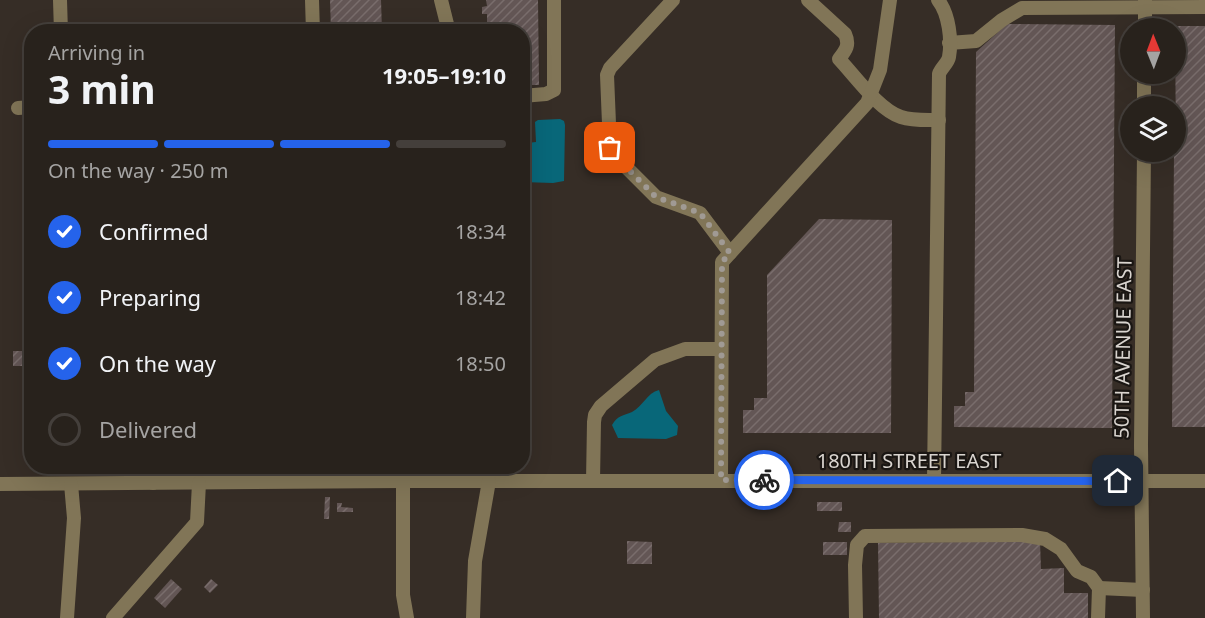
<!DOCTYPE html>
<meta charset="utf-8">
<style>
:root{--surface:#28221c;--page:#342f29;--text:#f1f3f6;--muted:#a5a4a3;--line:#443f3b;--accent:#2563eb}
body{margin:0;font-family:"Noto Sans",sans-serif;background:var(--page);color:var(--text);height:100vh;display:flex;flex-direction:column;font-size:22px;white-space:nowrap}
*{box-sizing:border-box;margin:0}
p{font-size:20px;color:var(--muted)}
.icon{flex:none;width:33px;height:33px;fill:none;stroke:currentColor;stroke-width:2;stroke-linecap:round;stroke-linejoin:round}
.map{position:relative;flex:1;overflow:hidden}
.side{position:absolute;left:24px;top:24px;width:506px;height:450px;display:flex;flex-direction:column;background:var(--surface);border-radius:24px;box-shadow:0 6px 24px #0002,0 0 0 2px var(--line)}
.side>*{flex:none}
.needle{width:39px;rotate:359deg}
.buttons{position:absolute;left:1120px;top:18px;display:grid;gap:12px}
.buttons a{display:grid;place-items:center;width:66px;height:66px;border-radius:50%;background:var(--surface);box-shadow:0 6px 24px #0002,0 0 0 2px var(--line);font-size:30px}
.pin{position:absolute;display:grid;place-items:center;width:51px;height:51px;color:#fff;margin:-26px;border-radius:12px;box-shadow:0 3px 9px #0006}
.courier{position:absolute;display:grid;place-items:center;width:60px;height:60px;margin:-30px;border:4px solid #2563eb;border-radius:50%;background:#fff;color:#222;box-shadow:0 2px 8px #0007}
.head em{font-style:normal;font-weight:700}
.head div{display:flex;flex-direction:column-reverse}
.head{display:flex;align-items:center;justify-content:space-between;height:102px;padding:0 24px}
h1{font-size:39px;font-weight:700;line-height:45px}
.bar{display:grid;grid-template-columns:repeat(4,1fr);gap:9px 6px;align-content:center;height:72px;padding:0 24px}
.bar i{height:8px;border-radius:4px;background:var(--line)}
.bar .selected{background:var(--accent)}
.bar p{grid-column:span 4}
ol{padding:0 24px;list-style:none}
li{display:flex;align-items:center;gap:18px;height:66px}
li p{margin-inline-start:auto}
li .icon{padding:6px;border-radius:50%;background:var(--accent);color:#fff;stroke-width:4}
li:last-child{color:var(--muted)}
li i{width:33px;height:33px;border:3px solid var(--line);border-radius:50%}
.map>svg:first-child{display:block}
</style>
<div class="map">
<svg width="1205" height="618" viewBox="0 0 1205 618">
<defs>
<pattern id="building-hatch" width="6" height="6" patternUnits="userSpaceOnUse" patternTransform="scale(1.5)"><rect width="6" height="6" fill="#635655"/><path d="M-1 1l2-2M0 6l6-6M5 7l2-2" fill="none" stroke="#796d6c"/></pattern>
</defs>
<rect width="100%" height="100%" fill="#362d26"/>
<g fill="#086779">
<path d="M560,119L564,121L565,125L564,181L553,183L522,182V141L527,143L536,142L535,122L538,120Z"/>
<path d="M659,390L666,411L678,426L677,435L666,439L618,438L612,425C618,415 623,416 632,412C643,406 647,393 659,390Z"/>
</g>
<g fill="url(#building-hatch)">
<path d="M330,0H381L382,32H331Z"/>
<path d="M486,0H538L539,85H522V32H487V14H482V7L487,6Z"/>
<path d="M1007,24L1115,25L1112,428L954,427V406H965V392H974L976,52Z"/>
<path d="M1175,26H1205V427H1172L1174,152H1176Z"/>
<path d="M819,219L892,220L891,433H743V410H754V398H767V275Z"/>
<rect x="13" y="351" width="9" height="15"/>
<path d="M325,497H330L329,519H324Z"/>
<rect x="817" y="502" width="25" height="9"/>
<path d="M337,503H342L341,507L353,508V512H337Z"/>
<path d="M839,522H851V532H838Z"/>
<path d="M627,541L652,542V564H627Z"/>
<path d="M1040,541L1041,569L1064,568V593H1088V618H879L878,543Z"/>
<rect x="823" y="542" width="24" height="13"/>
<path d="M171,579L182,589L165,608L154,598Z"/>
<path d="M211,579L218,585L210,593L204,587Z"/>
</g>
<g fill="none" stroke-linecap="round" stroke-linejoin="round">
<g stroke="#817557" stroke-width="14">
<path d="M60,0L61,32"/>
<path d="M312,0L313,32"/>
<path d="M441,0L449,32"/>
<path d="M673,0L610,68L607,75L610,148L611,152L656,197L700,213L730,253"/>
<path d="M808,0L845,34C850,45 846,50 839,59C855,76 879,110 901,117C913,121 927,120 939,120"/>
<path d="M1145,28V0"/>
<path d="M949,43L976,41L1002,20L1022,8L1205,7"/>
<path d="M522,96L546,94L554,90V0"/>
<path d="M1144,106V74"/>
<path d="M18,108L32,107"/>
<path d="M153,466V483"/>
<path d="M721,480L722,262L867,103L880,70L890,0"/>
<path d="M403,481V595L407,618"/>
<path d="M593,481L594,422L595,415L601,406L655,360L685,349H721"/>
<path d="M934,481L939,74C941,68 948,63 949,57C952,40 949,14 938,0"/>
<path d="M0,484L403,481H1205"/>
<path d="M1099,588L1143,590"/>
<path d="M67,618L74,518L71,484"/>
<path d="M113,618L197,522L199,483"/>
<path d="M473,618L475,561L489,481"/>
<path d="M856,618L855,565L857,545L865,536L1022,535L1045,539L1061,549L1077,571L1091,577L1099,588L1098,618"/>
<path d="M1143,618L1141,445L1144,152"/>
</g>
</g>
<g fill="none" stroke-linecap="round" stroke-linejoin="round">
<path stroke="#a09a94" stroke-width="6" stroke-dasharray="0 10.8" d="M610,148L611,152L656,197L700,213L730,253L722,262L721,480H764"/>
<path stroke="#2563eb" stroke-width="8" d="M764,480L1118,481"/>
</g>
<g text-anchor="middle" stroke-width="4.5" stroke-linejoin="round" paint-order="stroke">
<g font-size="20" fill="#d9d4cf" stroke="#1a1613">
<text transform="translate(1123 348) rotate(-89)" y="7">50TH AVENUE EAST</text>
<text x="909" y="468">180TH STREET EAST</text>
</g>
</g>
</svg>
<div class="buttons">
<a><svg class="needle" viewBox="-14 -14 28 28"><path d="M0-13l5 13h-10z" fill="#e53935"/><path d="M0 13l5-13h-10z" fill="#a5a4a3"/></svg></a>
<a><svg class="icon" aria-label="layers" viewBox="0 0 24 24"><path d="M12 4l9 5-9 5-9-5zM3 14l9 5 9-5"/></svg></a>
</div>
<div class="pin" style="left:610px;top:148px;background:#ea580c"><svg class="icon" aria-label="bag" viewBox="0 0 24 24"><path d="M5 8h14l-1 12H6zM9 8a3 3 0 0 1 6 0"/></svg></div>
<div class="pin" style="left:1118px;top:481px;background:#1f2937"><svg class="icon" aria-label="home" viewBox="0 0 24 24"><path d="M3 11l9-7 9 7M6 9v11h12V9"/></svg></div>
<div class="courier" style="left:764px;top:480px"><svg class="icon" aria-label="bike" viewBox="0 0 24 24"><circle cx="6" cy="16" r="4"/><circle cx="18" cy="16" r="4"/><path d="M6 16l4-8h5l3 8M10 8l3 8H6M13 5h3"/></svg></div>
<section class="side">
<div class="head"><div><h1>3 min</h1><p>Arriving in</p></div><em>19:05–19:10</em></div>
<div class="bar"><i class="selected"></i><i class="selected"></i><i class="selected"></i><i></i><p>On the way · 250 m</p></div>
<ol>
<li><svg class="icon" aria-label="check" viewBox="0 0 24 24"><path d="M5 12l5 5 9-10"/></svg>Confirmed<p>18:34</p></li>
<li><svg class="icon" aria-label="check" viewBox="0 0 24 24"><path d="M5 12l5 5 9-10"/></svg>Preparing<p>18:42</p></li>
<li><svg class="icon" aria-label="check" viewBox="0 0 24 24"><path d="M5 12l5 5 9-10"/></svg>On the way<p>18:50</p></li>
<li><i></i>Delivered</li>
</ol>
</section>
</div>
